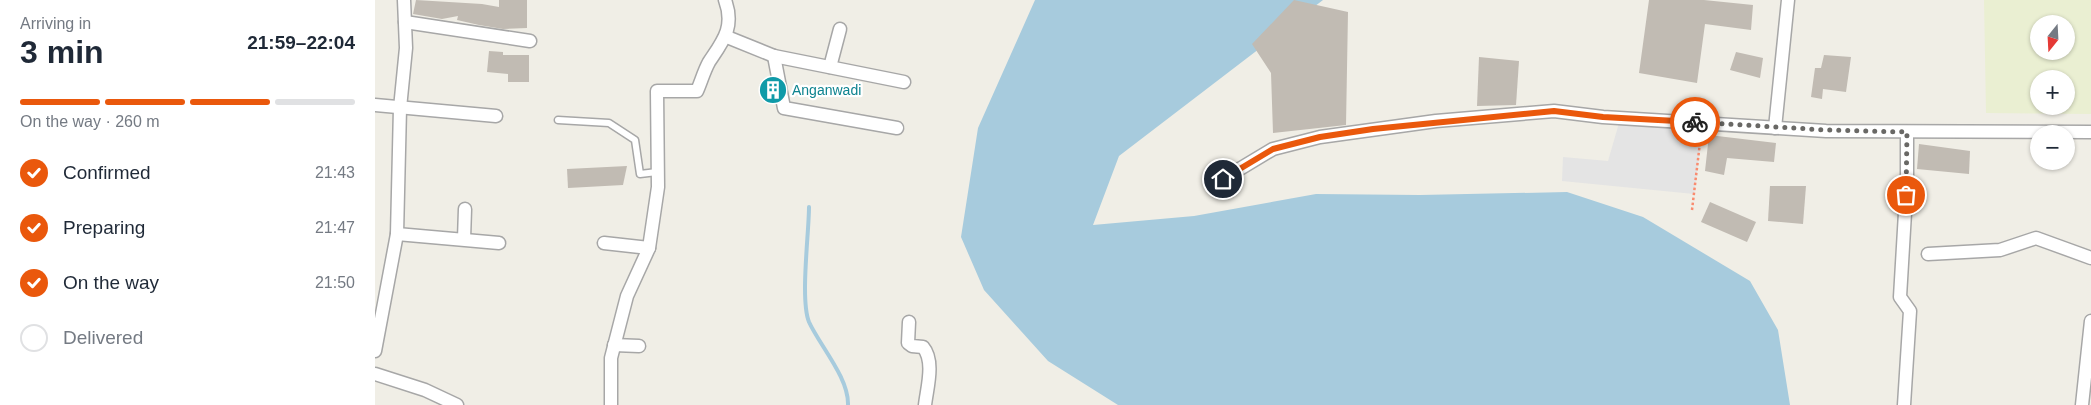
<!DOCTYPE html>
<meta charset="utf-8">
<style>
:root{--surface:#fff;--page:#f2f2f3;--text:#1f2937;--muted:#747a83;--line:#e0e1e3;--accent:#ea580c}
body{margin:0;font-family:Arial,sans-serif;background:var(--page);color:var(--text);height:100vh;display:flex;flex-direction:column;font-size:19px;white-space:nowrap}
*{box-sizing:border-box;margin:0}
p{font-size:16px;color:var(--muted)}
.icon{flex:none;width:28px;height:28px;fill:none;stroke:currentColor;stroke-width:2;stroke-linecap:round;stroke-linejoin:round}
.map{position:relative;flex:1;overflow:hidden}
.details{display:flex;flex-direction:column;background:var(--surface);width:375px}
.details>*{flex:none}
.needle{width:32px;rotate:198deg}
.buttons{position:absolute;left:1655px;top:15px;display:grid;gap:10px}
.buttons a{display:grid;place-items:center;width:45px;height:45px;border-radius:50%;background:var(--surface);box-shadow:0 1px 4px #0004;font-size:25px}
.pin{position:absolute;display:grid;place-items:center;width:42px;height:42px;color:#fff;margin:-21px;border:2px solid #fff;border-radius:50%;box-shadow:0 1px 5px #0007}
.courier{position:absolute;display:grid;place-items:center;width:50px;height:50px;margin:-25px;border:4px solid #ea580c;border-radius:50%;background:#fff;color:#222;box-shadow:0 1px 6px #0007}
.head em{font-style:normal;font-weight:600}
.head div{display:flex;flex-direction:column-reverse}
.head{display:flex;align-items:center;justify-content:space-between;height:85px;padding:0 20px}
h1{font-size:32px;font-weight:600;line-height:38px}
.bar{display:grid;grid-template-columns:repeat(4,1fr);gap:8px 5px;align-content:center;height:60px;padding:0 20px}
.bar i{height:6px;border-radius:4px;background:var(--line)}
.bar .on{background:var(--accent)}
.bar p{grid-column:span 4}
ol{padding:0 20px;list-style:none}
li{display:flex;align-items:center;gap:15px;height:55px}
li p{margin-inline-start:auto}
li .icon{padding:5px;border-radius:50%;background:var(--accent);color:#fff;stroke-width:4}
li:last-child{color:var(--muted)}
li i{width:28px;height:28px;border:2px solid var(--line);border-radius:50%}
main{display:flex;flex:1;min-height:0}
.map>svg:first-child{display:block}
</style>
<main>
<section class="details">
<div class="head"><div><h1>3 min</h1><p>Arriving in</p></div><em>21:59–22:04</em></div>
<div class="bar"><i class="on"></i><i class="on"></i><i class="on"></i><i></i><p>On the way · 260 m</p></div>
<ol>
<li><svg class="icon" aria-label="check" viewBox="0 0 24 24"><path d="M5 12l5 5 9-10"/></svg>Confirmed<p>21:43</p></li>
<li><svg class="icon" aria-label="check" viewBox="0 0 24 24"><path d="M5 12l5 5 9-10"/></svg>Preparing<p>21:47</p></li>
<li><svg class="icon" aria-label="check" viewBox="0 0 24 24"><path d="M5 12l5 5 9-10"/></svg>On the way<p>21:50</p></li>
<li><i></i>Delivered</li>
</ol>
</section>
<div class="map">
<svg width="1716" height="405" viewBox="0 0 1716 405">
<rect width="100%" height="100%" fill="#f0eee6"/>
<path fill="#eaefd2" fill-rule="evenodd" d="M1609,0H1716V114L1611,113ZM1664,24H1691V51H1664ZM1664,79H1691V106H1664Z"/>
<path fill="#e4e4e4" d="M1244,123L1328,129L1319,194L1187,181L1188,157L1233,161Z"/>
<path fill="#a7cbdd" d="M660,0H948L744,156L718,225L819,216L941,194L1045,195L1192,192L1268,217L1375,281L1403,330L1415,405H743L673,361L609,290L586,237L603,128Z"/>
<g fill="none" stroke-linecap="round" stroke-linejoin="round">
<path stroke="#a7cbdd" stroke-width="4" d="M434,207C434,233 425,300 434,322C445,346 474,378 473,405"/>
</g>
<g fill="#c1bbb3">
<path d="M41,0L107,4L124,7V0H152V28L128,29L104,25L82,20L83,16L67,19L38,14Z"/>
<path d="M919,0L973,12L971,125L898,133L896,73L877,44Z"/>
<path d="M1274,0H1329L1378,5L1376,30L1330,24L1322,83L1264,73Z"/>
<path d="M114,51L128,52V55H154V82H133V74L112,72Z"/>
<path d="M1361,52L1388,58L1385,78L1355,70Z"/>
<path d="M1449,55L1476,57L1471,92L1448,89L1447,99L1436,97L1440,68H1446Z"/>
<path d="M1104,57L1144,61L1141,105L1102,106Z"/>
<path d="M1334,135L1401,143L1399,162L1352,158L1349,175L1330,171Z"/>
<path d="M1544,144L1595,151L1594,174L1542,169Z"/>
<path d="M252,166L248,185L193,188L192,169Z"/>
<path d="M1395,186H1431L1428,224L1393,221Z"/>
<path d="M1335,202L1381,222L1372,242L1326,222Z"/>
</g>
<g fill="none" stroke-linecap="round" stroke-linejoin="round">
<defs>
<path id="lane" d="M183,120L234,123L260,140L265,174L282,172"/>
<g id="street">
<path d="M30,22L155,41"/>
<path d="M352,37L399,56L529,82"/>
<path d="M399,56L409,108L522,128"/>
<path d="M455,67L465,29"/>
<path d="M0,105L121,116"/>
<path d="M1400,128L1413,0"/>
<path d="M848,179L898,149L945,137L1061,121L1179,111L1228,117L1451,131L1716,132"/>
<path d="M22,234L124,243"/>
<path d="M89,239L90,209"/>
<path d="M229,243L274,248"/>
<path d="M1553,254L1625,250L1661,238L1716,258"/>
<path d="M534,322L533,343L537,346L548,347C560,361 552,388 550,405"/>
<path d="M239,345L264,346"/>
<path d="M0,351L22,234L25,108L31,48L29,0"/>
<path d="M0,374L50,390L82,405"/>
<path d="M236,405V358L252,296L274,248L283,187L282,91H322C326,82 329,71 334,62C348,41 360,27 350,0"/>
<path d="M1529,405L1535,311L1525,297L1532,179V132"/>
<path d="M1707,405L1716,321"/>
</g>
</defs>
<use href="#lane" stroke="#a7a7a7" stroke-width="9"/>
<use href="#street" stroke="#a7a7a7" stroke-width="15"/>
<path stroke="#f98b6f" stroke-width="2.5" stroke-dasharray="2.5 2.5" stroke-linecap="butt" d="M1317,210L1326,134"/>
<use href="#lane" stroke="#fff" stroke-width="6"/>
<use href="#street" stroke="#fff" stroke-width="12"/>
</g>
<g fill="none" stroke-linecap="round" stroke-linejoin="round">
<path stroke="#696865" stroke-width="5" stroke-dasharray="0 9" d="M1320,122L1451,130L1532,132L1531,195"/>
<path stroke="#ea580c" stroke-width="6" d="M848,179L898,149L945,137L998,129L1179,111L1228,117L1320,122"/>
</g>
<defs>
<symbol id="building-disc" viewBox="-11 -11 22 22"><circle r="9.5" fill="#0f9aa8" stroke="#fff"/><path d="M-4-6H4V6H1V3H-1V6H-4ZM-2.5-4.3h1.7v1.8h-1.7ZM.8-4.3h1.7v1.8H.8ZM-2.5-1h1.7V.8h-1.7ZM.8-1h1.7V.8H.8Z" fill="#fff"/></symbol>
</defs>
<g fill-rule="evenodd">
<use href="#building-disc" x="382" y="74" width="32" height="32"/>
</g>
<g text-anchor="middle" stroke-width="4.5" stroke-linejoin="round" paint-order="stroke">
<g font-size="14" fill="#0d838f" stroke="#fff" text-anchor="start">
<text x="417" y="95">Anganwadi</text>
</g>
</g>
</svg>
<div class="buttons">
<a><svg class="needle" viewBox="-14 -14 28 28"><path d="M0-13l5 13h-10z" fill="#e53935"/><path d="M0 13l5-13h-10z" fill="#747a83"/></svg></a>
<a>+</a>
<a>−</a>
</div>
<div class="pin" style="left:1531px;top:195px;background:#ea580c"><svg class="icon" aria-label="bag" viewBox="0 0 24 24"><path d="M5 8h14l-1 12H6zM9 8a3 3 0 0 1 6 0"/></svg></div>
<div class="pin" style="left:848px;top:179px;background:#1f2937"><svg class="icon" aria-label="home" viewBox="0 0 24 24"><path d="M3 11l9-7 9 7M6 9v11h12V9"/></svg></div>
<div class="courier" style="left:1320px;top:122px"><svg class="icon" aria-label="bike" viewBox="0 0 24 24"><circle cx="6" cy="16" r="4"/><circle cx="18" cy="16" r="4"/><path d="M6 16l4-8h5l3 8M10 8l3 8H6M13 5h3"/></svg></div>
</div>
</main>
